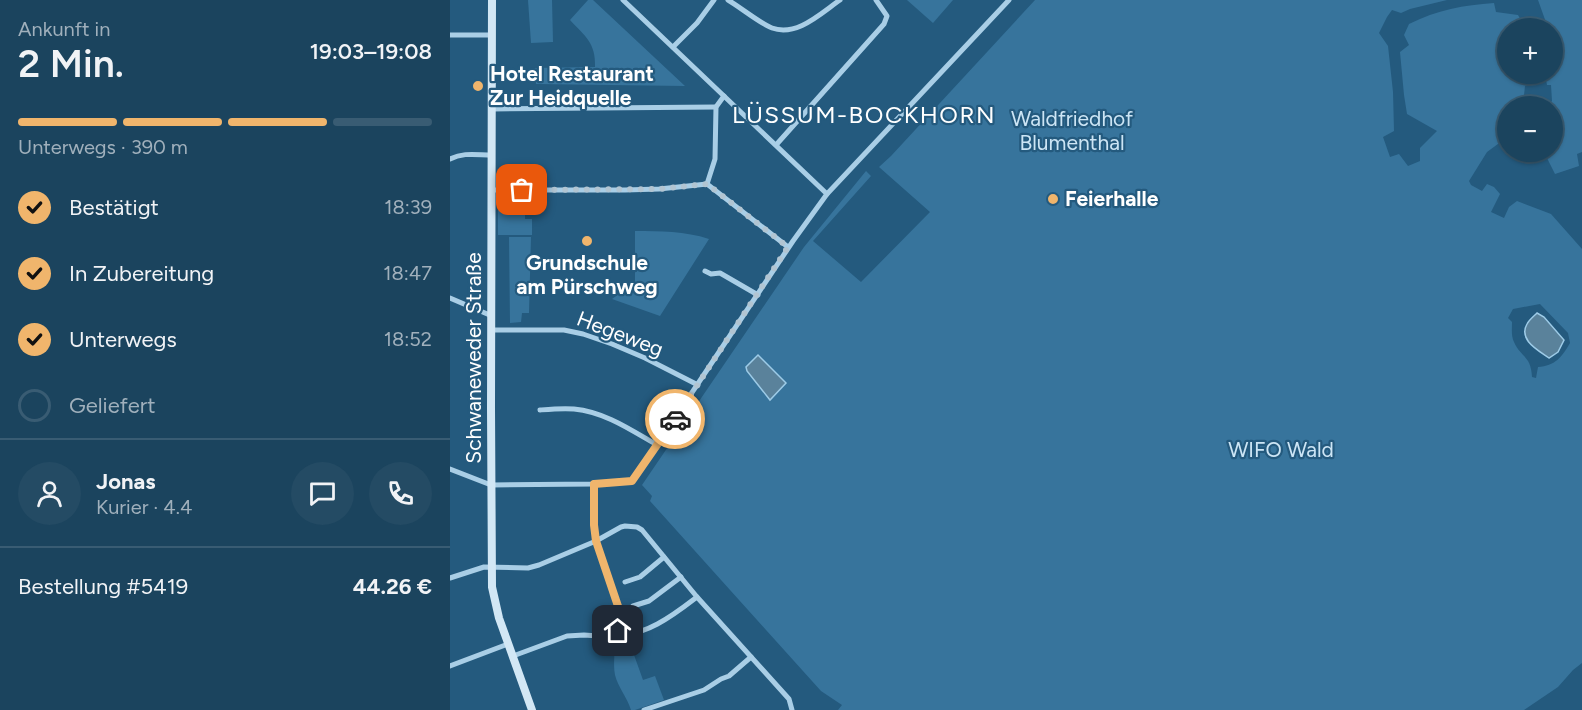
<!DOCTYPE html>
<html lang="de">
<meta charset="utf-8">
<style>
:root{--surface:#1b445e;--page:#244b64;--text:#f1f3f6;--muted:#a0b0bc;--line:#395c73;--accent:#f0b56c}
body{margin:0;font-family:Figtree,sans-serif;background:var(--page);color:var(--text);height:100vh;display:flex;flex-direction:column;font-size:22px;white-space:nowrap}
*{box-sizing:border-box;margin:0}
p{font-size:20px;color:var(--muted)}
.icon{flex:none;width:33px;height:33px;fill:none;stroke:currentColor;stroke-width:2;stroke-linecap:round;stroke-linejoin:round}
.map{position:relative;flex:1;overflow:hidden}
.details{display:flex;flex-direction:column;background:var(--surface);width:450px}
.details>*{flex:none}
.buttons{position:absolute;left:1047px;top:18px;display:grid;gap:12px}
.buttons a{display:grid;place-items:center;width:66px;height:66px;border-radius:50%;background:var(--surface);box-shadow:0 2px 4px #0004,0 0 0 2px var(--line);font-size:30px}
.pin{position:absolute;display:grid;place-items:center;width:51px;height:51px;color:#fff;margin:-26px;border-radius:12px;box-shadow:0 3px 9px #0006}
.courier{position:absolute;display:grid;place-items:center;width:60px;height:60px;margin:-30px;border:4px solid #f0b56c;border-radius:50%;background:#fff;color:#222;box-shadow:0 2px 8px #0007}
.head em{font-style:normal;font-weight:600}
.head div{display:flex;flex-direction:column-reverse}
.head{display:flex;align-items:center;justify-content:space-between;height:102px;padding:0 18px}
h1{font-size:39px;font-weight:600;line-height:45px}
.bar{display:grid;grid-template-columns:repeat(4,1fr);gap:9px 6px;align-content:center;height:72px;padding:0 18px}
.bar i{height:8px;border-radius:4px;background:var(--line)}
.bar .active{background:var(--accent)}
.bar p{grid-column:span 4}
.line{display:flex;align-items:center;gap:15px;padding:0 18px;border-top:2px solid var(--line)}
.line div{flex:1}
.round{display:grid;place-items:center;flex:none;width:63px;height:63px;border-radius:32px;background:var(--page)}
ol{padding:0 18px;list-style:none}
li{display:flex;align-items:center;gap:18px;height:66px}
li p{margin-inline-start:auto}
li .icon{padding:6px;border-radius:50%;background:var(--accent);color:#111;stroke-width:4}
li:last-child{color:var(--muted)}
li i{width:33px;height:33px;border:3px solid var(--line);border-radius:50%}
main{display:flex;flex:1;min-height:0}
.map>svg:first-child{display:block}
</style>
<main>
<section class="details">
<div class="head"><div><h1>2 Min.</h1><p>Ankunft in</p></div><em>19:03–19:08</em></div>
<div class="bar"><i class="active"></i><i class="active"></i><i class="active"></i><i></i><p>Unterwegs · 390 m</p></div>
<ol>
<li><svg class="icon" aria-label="check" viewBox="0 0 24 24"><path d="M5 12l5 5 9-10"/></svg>Bestätigt<p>18:39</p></li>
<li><svg class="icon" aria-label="check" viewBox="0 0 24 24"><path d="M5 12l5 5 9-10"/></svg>In Zubereitung<p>18:47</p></li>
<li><svg class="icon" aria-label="check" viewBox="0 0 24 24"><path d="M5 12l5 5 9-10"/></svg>Unterwegs<p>18:52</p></li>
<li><i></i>Geliefert</li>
</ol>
<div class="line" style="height:108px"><a class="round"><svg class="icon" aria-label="person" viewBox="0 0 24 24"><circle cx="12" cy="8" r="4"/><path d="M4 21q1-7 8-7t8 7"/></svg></a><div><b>Jonas</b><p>Kurier · 4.4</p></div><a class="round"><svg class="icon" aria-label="chat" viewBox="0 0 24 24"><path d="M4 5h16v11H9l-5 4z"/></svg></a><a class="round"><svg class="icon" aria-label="phone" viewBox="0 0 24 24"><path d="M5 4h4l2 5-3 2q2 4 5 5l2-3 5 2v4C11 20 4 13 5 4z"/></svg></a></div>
<div class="line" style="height:78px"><div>Bestellung #5419</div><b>44.26 €</b></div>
</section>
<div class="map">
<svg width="1132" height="710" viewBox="0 0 1132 710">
<rect width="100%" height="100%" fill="#245a7e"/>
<g fill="#37749c" fill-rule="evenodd">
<path d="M78,0H102L103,42L81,43Z"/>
<path d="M138,0H143L235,86L86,84L84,68L145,67C146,43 135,36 120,20Z"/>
<path d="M457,0H503L483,23Z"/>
<path d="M585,0H997L960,9L951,13L942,10L937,17L929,33L938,46L943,92L944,131L933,137L940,157L949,154L958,166L970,161V148L987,131L957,114L954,95L950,52L959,45L954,35L959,24C987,10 1014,5 1044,3L1046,12L1068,15L1075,28H1058V74H1086L1087,85L1075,86L1073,104H1081V106H1058L1057,143L1052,141L1037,152L1019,181L1021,185L1032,191L1037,184L1044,187L1050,194L1041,212L1054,218L1059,207L1067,201L1101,214L1132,249V663L1123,670L1108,687L1074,710H388L392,705L371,691L200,501L202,496L192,485L354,247L416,171L421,176L363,241L411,282L480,212L429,167L441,156ZM1090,304L1118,333L1120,343C1112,357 1105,366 1088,367L1086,378L1082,377C1081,355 1071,358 1064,342C1061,336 1062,329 1062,322L1058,318L1063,309Z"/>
<path d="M1088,0H1132V152L1127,154L1129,166L1105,174L1094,152H1102V106H1097L1102,101L1101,85H1097L1095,74H1102V28H1098Z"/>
<path d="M48,193H81V204H75V219H82V235H48Z"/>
<path d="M185,231C210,231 235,231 259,239L210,316L162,299L185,282Z"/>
<path d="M59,237H81L79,313H72L71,322L60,323Z"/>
<path d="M165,641H179L193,680L205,676L214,700L185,710H181C177,697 168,687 165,675C163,664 165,651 165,641Z"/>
</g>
<g fill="#5a829b" stroke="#9dcbe7" stroke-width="1.5">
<path d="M1087,313L1094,317L1114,340L1108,352L1099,358C1088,350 1068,340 1077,324C1079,320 1084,316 1087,313Z"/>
<path d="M308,355L336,383L320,400L297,371L296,367Z"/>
</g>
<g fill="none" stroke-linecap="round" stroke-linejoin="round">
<g stroke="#a9cee6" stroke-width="5">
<path d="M173,0L377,194"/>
<path d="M278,0C290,7 311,24 322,28C347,37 371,13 390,0"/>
<path d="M0,35H42"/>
<path d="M223,47L247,23L264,0"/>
<path d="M42,109L266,107"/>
<path d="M326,145L434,24L437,16L426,0"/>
<path d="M0,159C13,152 27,155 42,155"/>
<path d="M257,184L265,159L266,107L274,96"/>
<path d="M42,190H175L209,189L257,184L338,247"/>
<path d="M255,271L261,274L270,273L308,295"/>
<path d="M0,298L42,316"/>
<path d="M42,330H114L133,334L162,344L195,358L248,385"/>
<path d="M90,410C102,409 113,408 124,409C155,412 181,430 207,445"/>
<path d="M0,469L41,485L144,484L182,481L207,445L343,241L377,194L559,0"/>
<path d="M0,578L34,567L78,568L89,565L146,541L171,527L175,526L187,527L192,530L247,597L339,699L342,710"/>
<path d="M175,582L190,577L214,557"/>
<path d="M183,606L199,601L231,577"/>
<path d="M168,631C190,642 230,610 247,597"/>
<path d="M63,656L117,636L134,635L163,637L172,625V618L146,541L144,525V484"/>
<path d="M0,666L58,644"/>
<path d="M194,710L254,690L271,679L279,676L301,657"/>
</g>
<path stroke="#d2e7f5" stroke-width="8" d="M42,0L41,408L42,587L49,618L82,710"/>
</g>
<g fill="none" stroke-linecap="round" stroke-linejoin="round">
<path stroke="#b2c5d2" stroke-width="6" stroke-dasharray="0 10.8" d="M72,190L209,189L257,184L338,247L225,419"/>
<path stroke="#f0b56c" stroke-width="8" d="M168,631L172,625V618L146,541L144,525V484L182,481L225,419"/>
</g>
<g fill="#f0b56c" stroke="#245a7e" stroke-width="2">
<circle cx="28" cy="86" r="6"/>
<circle cx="603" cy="199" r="6"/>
<circle cx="137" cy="241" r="6"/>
</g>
<g text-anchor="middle" stroke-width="4.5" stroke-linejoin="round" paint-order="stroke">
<g font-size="21" font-weight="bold" fill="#fff" stroke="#245a7e" text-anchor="start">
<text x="40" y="81">Hotel Restaurant<tspan x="40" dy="24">Zur Heidquelle</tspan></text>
<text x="615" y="206">Feierhalle</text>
<text x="137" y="270" text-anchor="middle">Grundschule<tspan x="137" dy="24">am Pürschweg</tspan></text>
</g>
<g font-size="21" fill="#cce5f5" stroke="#245a7e">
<text x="622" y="126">Waldfriedhof<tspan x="622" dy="24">Blumenthal</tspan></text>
<text x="831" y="457">WIFO Wald</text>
</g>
<g font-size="21" fill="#fff" stroke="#245a7e">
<text transform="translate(170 334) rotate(21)" y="7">Hegeweg</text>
<text transform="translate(24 358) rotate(-90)" y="7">Schwaneweder Straße</text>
</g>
<g font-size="24" letter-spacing="1.5" fill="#fff" stroke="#245a7e">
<text x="414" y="123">LÜSSUM-BOCKHORN</text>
</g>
</g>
</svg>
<div class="buttons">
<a>+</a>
<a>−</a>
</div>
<div class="pin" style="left:72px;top:190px;background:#ea580c"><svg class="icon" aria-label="bag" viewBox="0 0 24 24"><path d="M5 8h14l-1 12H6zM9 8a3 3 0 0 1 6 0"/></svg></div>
<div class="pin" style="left:168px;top:631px;background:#1f2937"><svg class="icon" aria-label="home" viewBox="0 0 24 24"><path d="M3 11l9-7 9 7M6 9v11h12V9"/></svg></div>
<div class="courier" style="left:225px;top:419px"><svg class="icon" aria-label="car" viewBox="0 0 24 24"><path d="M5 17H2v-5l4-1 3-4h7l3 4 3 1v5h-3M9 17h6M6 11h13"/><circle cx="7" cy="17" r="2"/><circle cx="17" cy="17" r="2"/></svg></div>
</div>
</main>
